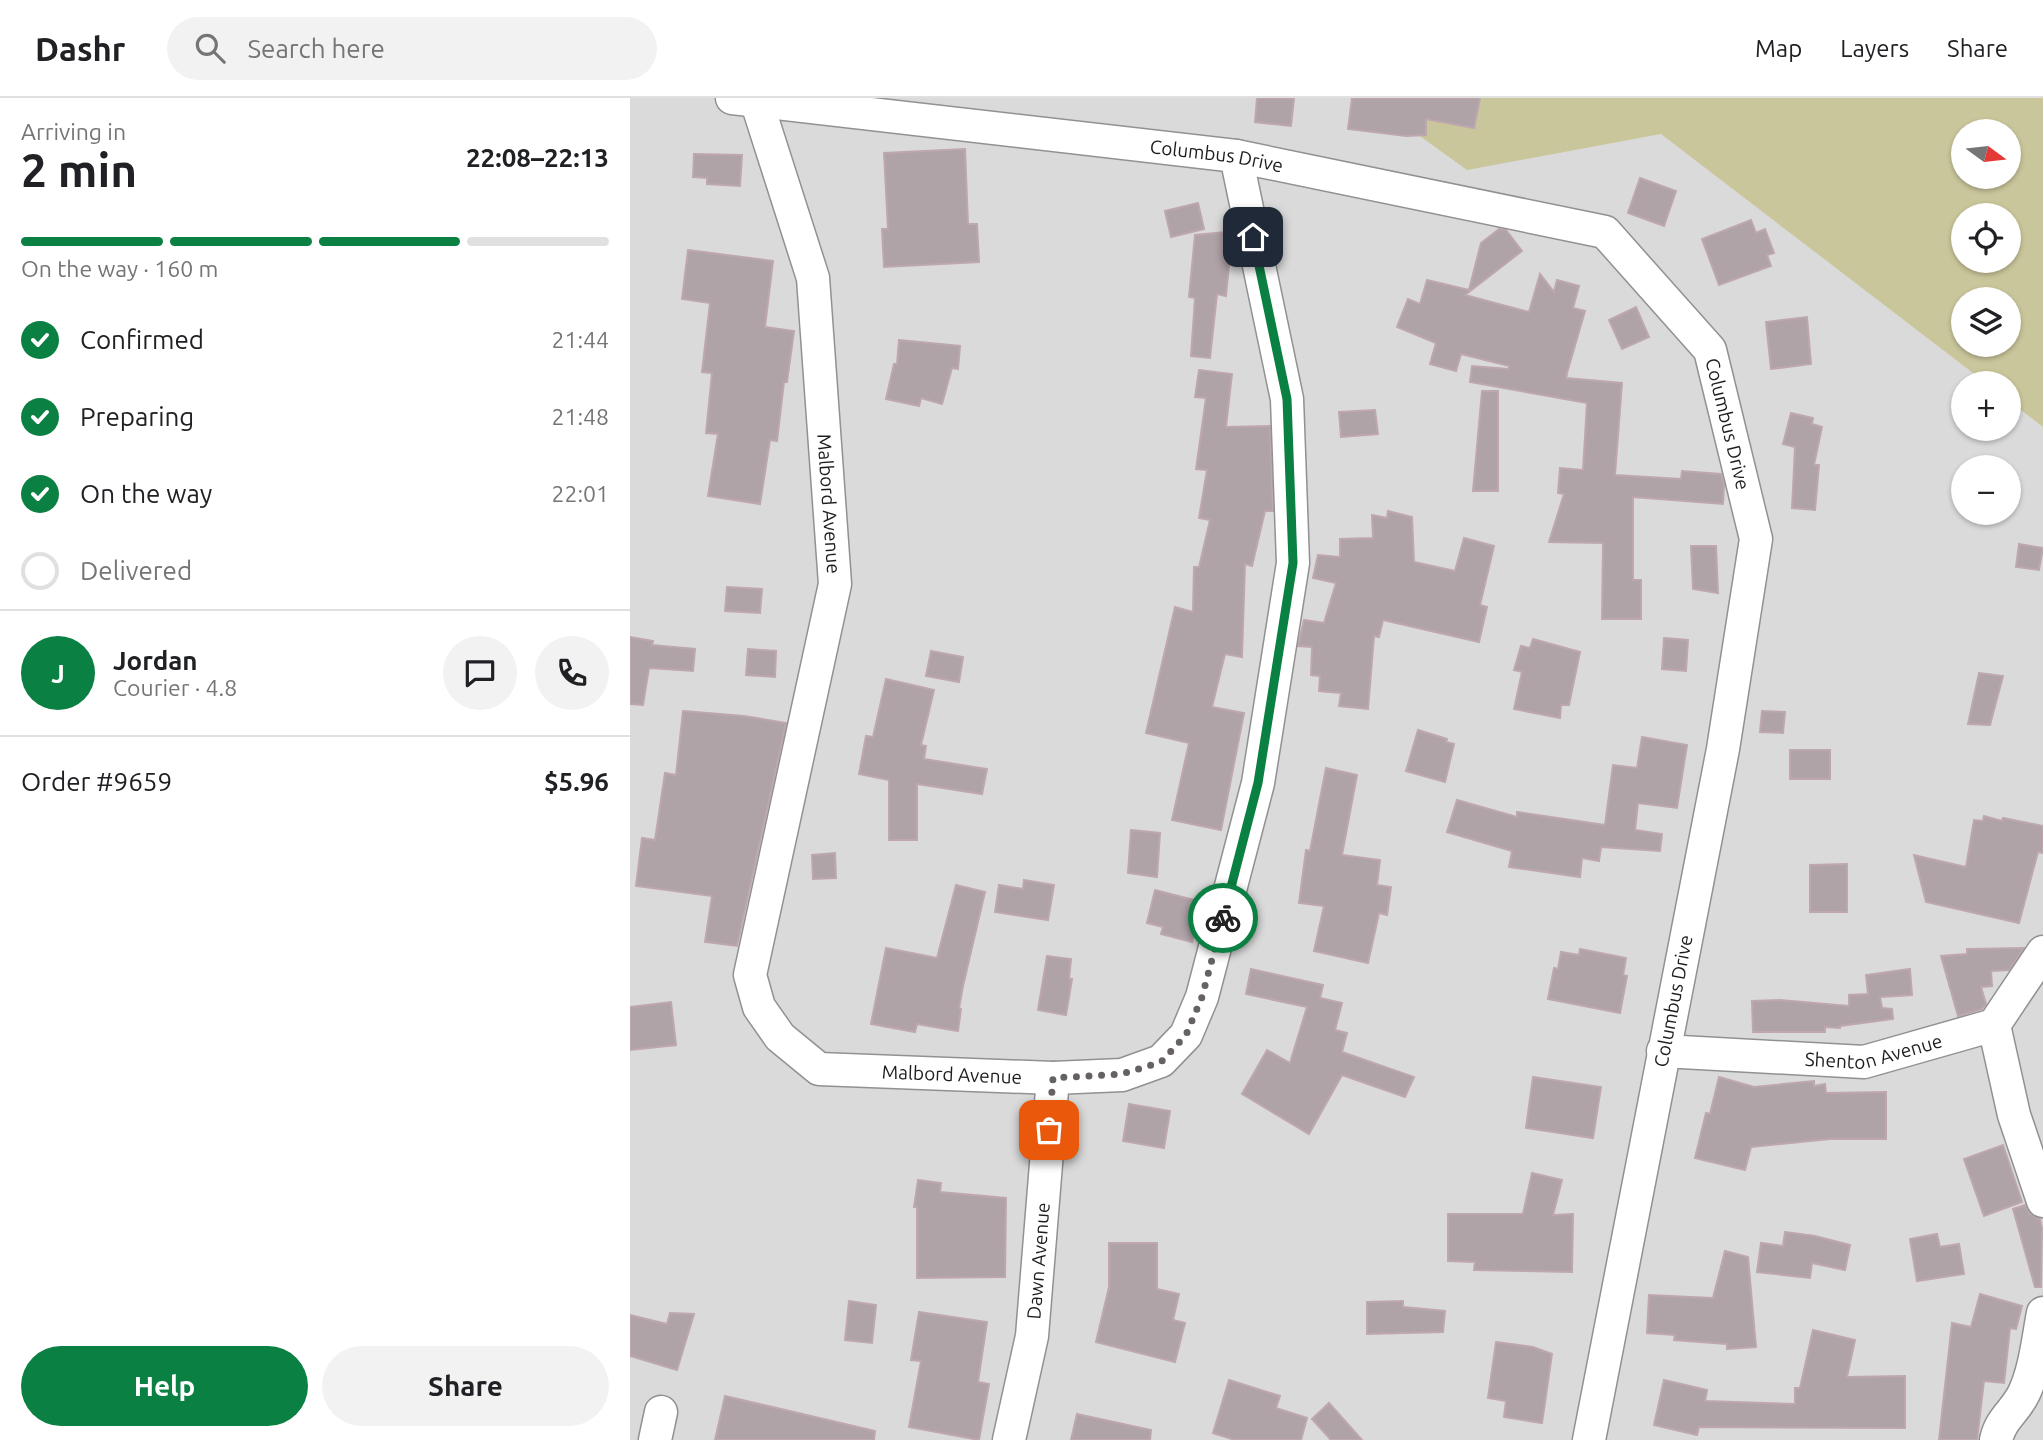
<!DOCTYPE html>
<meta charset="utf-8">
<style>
:root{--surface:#fff;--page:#f2f2f2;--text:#202124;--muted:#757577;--line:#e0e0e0;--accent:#0b8043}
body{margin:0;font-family:Ubuntu,sans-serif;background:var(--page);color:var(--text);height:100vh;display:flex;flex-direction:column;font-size:26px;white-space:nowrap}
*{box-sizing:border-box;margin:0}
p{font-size:23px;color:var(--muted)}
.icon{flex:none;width:38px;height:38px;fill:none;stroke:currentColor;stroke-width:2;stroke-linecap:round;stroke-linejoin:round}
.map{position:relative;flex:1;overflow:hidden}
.details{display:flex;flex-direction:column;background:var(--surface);width:630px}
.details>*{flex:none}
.needle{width:46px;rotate:105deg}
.tools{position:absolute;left:1321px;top:21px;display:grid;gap:14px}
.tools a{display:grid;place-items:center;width:70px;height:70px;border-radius:50%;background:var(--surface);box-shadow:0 2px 5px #0004;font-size:35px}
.pin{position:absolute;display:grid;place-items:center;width:60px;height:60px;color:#fff;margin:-30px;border-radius:14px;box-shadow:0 4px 10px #0006}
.courier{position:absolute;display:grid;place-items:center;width:70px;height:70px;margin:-35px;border:5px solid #0b8043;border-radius:50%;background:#fff;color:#222;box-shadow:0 2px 9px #0007}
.summary em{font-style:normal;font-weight:600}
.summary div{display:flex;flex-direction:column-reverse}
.summary{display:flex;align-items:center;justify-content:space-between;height:119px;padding:0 21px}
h1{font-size:46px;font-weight:600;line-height:52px}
.bar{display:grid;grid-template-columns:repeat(4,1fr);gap:10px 7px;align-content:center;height:84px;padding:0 21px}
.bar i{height:9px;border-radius:5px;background:var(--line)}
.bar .active{background:var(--accent)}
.bar p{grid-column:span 4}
.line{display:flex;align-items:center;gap:18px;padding:0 21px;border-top:2px solid var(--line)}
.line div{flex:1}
.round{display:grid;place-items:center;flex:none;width:74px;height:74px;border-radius:37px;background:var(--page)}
ol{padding:0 21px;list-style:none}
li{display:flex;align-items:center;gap:21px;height:77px}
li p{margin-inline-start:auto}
li .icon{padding:7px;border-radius:50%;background:var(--accent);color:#fff;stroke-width:4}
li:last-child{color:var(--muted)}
li i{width:38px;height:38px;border:4px solid var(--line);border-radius:50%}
.cta{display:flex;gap:14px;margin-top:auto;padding:14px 21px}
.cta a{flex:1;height:80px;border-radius:42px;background:var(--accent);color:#fff;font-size:28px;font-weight:600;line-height:80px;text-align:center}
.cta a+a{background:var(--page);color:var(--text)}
header{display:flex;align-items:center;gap:42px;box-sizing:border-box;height:98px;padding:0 35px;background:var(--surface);border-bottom:2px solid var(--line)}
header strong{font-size:33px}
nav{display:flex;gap:38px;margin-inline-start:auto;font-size:24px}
.search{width:490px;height:63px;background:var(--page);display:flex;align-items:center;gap:18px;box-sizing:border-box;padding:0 24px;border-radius:38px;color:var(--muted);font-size:26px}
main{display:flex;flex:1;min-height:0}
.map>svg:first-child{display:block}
</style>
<header>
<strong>Dashr</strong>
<div class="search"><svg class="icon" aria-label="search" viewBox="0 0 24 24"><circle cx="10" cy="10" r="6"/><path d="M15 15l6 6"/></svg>Search here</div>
<nav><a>Map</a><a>Layers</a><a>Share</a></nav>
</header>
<main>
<section class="details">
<div class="summary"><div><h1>2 min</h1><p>Arriving in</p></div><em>22:08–22:13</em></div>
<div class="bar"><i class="active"></i><i class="active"></i><i class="active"></i><i></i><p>On the way · 160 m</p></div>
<ol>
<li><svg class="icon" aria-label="check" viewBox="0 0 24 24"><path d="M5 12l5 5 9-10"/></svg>Confirmed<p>21:44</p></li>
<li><svg class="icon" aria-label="check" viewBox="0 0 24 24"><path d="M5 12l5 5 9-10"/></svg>Preparing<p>21:48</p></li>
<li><svg class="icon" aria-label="check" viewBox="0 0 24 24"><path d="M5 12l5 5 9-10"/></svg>On the way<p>22:01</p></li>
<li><i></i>Delivered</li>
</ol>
<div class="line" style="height:126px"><b class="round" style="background:var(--accent);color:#fff">J</b><div><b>Jordan</b><p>Courier · 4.8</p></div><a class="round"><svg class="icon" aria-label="chat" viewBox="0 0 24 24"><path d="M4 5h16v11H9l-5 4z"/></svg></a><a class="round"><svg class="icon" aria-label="phone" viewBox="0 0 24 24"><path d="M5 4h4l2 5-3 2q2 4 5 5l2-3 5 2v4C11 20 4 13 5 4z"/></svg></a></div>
<div class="line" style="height:91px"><div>Order #9659</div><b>$5.96</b></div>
<div class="cta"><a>Help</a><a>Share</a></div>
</section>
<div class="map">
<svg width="1413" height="1342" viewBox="0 0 1413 1342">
<rect width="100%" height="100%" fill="#ede3e5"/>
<path fill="#dbdadb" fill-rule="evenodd" d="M0,0H741L1031,35L1356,285H1334V331H1379V303L1413,329V1342H0ZM1334,369H1379V415H1334Z"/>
<path fill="#cac69b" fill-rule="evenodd" d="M737,0H1413V329L1379,303V285H1356L1031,36L837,72ZM1334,33H1379V79H1334ZM1334,117H1379V163H1334ZM1334,201H1379V247H1334Z"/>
<g fill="#afa3a7" stroke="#bea7af" stroke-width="2">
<path d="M627,0H664L661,28L625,24Z"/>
<path d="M722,0H850L844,30L796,21V37L776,38L718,31Z"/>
<path d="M335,51L338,126H347L349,164L254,169L252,131H258L254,55Z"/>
<path d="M64,56L112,57L110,88L77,86V80L63,79Z"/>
<path d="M1010,80L1046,93L1034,128L998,115Z"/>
<path d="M568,105L574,131L541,139L535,113Z"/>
<path d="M1121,122L1126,135L1135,131L1144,155L1137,157L1141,168L1089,187L1072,141Z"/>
<path d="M869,131L876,132L892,153L835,197L899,214L910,176L924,194L927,182L949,188L943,210L955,213L937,275L935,276H937L936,280L992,285L985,377L1051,381L1052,373L1091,376L1094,387L1093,406L1003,399V482H1011V521H972L973,445L919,444L934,396L928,395L930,370L953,372L957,305L840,284L842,268L879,271V268L831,256L826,273L800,266L806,245L767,229L778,201L790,206L797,182L839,192L851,145Z"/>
<path d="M595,134L599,167L596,198L587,196L580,260L561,258L565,200L559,199L565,137Z"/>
<path d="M58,152L143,163L135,229L164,233L157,284H154L147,343L140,342L130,406L78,398L88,336L76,335L82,275L72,274L80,205L52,201Z"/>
<path d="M1006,209L1019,239L992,251L979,222Z"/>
<path d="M1177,219L1181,266L1141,271L1136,224Z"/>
<path d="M269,242L330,248L328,271L322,270L312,306L291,300L289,308L256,301L264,266H267Z"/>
<path d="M569,272L602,276L596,329L640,328L643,413H635L622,468L615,466L612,559L595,556L582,609L614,615L591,732L542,722L559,645L516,635L545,509L563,514L564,469H569L580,422L569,420L577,372L566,371L576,300L565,299Z"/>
<path d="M852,293H868V393H843Z"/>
<path d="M745,312L748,336L711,339L709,314Z"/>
<path d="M1161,315L1183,320L1182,326L1192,329L1184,367H1189L1185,412L1162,410L1165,349L1153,346Z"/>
<path d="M758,413L782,419L784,464L825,473L834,440L864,448L850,507L857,509L849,544L753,522L749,539L744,538L738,611L709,608L711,595L689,593L690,578L681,577L682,549L668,548L674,522L694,525L706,485L683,480L688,457L710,459V441L743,440L742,417L757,420Z"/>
<path d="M1389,446L1413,450L1409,472L1386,469Z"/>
<path d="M1061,448H1086L1088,495L1063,491Z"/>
<path d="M97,489L132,491L130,515L95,513Z"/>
<path d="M0,539L23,543L22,547L65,551L63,573L19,570L13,607L0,606Z"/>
<path d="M1034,540L1058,542L1056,573L1032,571Z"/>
<path d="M903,541L950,554L939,607H931L930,620L884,611L892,574L884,572L891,548L900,550Z"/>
<path d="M118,551L146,553L145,579L116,577Z"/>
<path d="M301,553L333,559L329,584L296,578Z"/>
<path d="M1349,575L1373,578L1360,627L1338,626Z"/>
<path d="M256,581L304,592L291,647L296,648L294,661L357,671L352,696L287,686V742H259V682L229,676L236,638L243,639Z"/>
<path d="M53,613L114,618L156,625L107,848L75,844L82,798L6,788L12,740L25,742L35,675L46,677Z"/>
<path d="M1132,613L1155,614L1153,635L1130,634Z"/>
<path d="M788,632L817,641L816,644L824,646L815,684L776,673Z"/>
<path d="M1012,639L1057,647L1047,710L1008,705L1005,732L1032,736L1030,753L971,749L969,763L952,760L950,779L879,769L882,753L817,734L827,702L887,719V714L975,727L983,667L1007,670Z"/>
<rect x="1160" y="652" width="40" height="29"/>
<path d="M696,670L727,677L712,757L750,762L747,787L761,789L757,817L749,815L738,865L684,853L694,808L669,805L676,752L680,753Z"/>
<path d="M1354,718L1372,723L1373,720L1413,728V755L1408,754L1389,825L1296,804L1284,757L1336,769L1344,722L1353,723Z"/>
<path d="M501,732L530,735L527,779L498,775Z"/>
<path d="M205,755L206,780L183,781L182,757Z"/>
<path d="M1217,766V814H1180V767Z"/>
<path d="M394,782L424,787L418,822L365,814L369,787L393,791Z"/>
<path d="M326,787L355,794L333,888L329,910L331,911L328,933L287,926L285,934L241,926L256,850L307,860Z"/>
<path d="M525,792L572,804L562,844L531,836L533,829L517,825Z"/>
<path d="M1394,850L1379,872L1361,873L1362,888L1351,889L1356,906L1352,911L1328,918L1311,858L1337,856V851Z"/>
<path d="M950,851L996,860L993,877L997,878L990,915L918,901L924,870L928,871L931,854L949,857Z"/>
<path d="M417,858L441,861L439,881H442L436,917L408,912Z"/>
<path d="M621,871L693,887L690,900L712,905L705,932L717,935L712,954L784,979L775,999L712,977L679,1036L612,996L637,952L660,965L677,909L616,896Z"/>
<path d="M1280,871L1282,897L1250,899L1252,910L1262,911L1263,921L1210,928V930L1195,929V934H1123L1122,903L1150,902L1219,908V897L1238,896L1236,877Z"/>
<path d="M41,904L46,947L0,952V909Z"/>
<path d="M903,979L971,989L963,1040L896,1030Z"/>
<path d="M1089,979L1124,989L1184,983V988L1195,986L1196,995L1256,994V1041H1200L1121,1049L1115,1072L1065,1060L1076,1015L1080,1016Z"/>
<path d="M499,1006L540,1013L534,1050L493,1043Z"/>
<path d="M1373,1047L1392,1104L1354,1118L1334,1061Z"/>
<path d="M902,1075L932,1082L923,1117L943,1116L942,1174L844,1172L845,1164L818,1163V1116H893Z"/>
<path d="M288,1082L311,1085L310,1094L376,1100L375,1179L287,1180V1109H284Z"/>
<path d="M1395,1107L1400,1116L1410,1121L1412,1130L1411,1189H1405L1383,1111Z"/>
<path d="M1155,1134L1185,1138L1220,1147L1215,1172L1182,1165L1180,1180L1127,1174L1131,1145L1153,1148Z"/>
<path d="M1307,1136L1310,1149L1329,1146L1334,1176L1287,1183L1280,1141Z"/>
<path d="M479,1145H527V1191L549,1196L543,1222L555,1225L545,1264L466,1244L479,1189Z"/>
<path d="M1095,1153L1118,1159L1126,1249L1097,1251V1246L1044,1242L1045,1237L1017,1235L1019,1197L1083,1200Z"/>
<path d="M1350,1196L1392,1208L1386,1231L1380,1230L1374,1285L1354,1283L1347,1342H1309L1322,1225L1341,1229Z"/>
<path d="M219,1203L246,1207L242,1245L215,1242Z"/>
<path d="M773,1203V1209L815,1213L813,1234L737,1236V1204Z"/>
<path d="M289,1214L357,1224L348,1284L359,1286L349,1342L279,1329L291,1263L281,1262Z"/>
<path d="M40,1215L64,1216L47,1272L0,1258V1217L37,1226Z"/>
<path d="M1183,1232L1225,1242L1217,1279L1275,1278V1330L1069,1329L1067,1337L1024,1327L1034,1282L1077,1292L1075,1303L1165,1306V1290H1170Z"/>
<path d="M866,1244L903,1249L922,1256L912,1325L874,1319L876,1303L858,1300Z"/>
<path d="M599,1282L650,1298L646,1310L677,1320L671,1342H605L583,1335Z"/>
<path d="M95,1298L245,1333L244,1342H85Z"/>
<path d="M699,1305L732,1342H701L682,1321Z"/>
<path d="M447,1316L521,1332L520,1342H441Z"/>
</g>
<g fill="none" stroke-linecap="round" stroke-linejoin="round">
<defs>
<g id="minor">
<path id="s1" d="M102,0L606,58L975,134L1080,252L1126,441L1093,651L959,1342"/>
<path id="s2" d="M127,5L183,180L205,486L120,877L129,909L150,939L189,971L423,980L492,977L531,963L556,937L572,899L628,685L663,465L657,301L606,58"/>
<path d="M1364,927L1384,1017L1413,1103"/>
<path id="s3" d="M1033,953L1234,964L1364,927L1413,854"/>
<path d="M25,1342L31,1314"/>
<path id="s4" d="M379,1342L402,1238L423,980"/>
<path d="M1366,1342C1371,1320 1385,1314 1394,1295C1405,1272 1408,1241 1413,1215"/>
</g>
</defs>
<use href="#minor" stroke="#919191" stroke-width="35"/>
<use href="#minor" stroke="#fff" stroke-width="32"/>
</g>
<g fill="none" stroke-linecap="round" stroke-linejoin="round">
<path stroke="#666263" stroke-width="7" stroke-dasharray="0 12.6" d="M419,1032L423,980L492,976L531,964L556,937L572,899L593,820"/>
<path stroke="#0b8043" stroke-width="9" d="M593,820L628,685L663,465L657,301L623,139"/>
</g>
<g text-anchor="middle" stroke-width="5" stroke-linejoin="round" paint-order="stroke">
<g font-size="19" fill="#1d1d1d" stroke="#fff">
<text dy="7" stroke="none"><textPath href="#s1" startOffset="488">Columbus Drive</textPath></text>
<text dy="7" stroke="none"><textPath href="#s1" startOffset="1118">Columbus Drive</textPath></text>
<text dy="7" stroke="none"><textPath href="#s2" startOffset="410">Malbord Avenue</textPath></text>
<text transform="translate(1043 903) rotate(-79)" y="7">Columbus Drive</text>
<text dy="7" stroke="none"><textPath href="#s3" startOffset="212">Shenton Avenue</textPath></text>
<text dy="7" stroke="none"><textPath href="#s2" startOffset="1144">Malbord Avenue</textPath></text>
<text dy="7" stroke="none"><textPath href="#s4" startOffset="182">Dawn Avenue</textPath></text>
</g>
</g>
</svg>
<div class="tools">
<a><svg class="needle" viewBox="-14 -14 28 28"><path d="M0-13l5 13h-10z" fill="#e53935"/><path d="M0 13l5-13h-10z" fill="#757577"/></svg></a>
<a><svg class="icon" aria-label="locate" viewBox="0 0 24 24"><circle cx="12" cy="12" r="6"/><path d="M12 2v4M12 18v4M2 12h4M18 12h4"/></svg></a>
<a><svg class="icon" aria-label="layers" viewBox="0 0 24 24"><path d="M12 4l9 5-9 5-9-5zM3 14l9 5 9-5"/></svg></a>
<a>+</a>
<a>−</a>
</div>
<div class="pin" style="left:419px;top:1032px;background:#ea580c"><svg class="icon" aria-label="bag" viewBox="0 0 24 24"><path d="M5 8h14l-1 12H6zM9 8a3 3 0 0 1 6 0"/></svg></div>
<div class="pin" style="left:623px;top:139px;background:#1f2937"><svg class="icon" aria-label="home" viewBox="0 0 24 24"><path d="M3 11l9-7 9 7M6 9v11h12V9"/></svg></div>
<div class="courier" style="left:593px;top:820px"><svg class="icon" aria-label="bike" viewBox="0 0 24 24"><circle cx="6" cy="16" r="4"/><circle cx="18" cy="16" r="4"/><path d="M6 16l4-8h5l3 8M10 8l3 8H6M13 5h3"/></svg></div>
</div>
</main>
